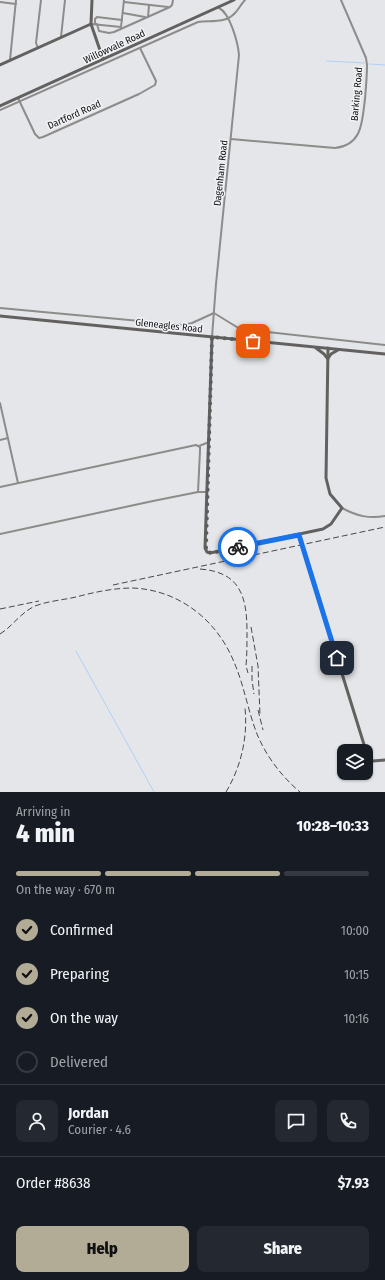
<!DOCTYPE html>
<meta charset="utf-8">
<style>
:root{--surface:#171b24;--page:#242831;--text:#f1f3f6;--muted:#9ea1a6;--line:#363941;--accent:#b2ab96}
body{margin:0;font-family:"Fira Sans Condensed",sans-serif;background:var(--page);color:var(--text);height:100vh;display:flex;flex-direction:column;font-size:15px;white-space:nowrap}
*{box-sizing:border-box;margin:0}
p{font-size:13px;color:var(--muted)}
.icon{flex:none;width:22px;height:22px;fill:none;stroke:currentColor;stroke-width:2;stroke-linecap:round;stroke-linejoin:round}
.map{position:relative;height:792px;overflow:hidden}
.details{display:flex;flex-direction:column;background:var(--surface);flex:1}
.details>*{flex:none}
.tools{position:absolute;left:337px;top:744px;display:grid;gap:8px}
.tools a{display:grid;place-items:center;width:36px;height:36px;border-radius:8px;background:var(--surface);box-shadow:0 1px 3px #0004;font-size:20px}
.pin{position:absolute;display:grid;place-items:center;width:34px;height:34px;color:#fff;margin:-17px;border-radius:8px;box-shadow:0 2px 6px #0006}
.courier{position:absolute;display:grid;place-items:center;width:40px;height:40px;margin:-20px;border:3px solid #1a73e8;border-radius:50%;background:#fff;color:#222;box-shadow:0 1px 5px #0007}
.overview em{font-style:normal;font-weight:800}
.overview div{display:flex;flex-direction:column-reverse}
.overview{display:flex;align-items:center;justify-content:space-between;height:68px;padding:0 16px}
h1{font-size:26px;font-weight:800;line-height:30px}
.bar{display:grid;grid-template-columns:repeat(4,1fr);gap:6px 4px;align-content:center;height:48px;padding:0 16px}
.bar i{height:5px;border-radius:3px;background:var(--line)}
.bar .selected{background:var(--accent)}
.bar p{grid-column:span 4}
.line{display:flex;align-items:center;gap:10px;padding:0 16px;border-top:1px solid var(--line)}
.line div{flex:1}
.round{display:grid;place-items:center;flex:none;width:42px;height:42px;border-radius:8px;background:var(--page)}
ol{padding:0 16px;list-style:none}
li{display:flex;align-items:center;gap:12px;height:44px}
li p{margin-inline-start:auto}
li .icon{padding:4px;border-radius:50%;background:var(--accent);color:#111;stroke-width:4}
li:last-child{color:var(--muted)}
li i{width:22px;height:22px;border:2px solid var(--line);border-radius:50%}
.primary-button{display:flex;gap:8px;margin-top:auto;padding:8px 16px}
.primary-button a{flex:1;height:46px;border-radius:8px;background:var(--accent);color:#111;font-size:16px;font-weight:800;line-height:46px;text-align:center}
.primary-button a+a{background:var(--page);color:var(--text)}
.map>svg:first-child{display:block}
</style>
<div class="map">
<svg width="385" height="792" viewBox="0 0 385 792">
<rect width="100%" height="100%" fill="#e5e6e9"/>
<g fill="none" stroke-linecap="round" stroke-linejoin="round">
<g stroke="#b0d0f8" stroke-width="1">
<path d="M327,61L364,63"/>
<path d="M369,64L385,65"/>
<path d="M76,651L154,792"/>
</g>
<g stroke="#8d8c8b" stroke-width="2">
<path d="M0,2L16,4"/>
<path d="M124,2L168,7"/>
<path d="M123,13L145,17"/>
<path d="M148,17L149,5"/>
<path d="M91,24L121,27"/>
<path d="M95,24V19L97,17L122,20"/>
<path d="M97,24L99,31L109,33L114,32L170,7L172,5L173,0"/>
<path d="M121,27L124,0"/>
<path d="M61,37L65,0"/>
<path d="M38,48L36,43L41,0"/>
<path d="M10,60L16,0"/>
<path d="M18,98L35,134L39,138L43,137L139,94L155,85L156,81L140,48"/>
<path d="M0,110L198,22C210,20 225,24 235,13C239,9 241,4 245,0"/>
<path d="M231,139L335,148C363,145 362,121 365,99C366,87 367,76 367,65L366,58L341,0"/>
<path d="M0,308L183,325L192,323L214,313L240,329L385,345"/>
<path d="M212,337L216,284L239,55C238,43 230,13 219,8"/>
<path d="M0,403L18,483"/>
<path d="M0,440L8,438"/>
<path d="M199,446L209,442"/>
<path d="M0,487L196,445L200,447V451L198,492"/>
<path d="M342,508C357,516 369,519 385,516"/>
<path d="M0,534L153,501L198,492H207"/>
</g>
<g stroke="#636160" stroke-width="3">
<path d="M92,0L91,24L103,59"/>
<path d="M0,65L91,24"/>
<path d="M0,106L234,0"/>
<path d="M0,316L385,354"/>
<path d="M212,337L205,548L207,552L210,553L323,529L331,524L342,508L330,494L326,478L328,348"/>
<path d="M316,348L324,354L328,359"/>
<path d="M329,357L331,354L338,350"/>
<path d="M299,535L366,751"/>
<path d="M366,751L369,758L373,761L385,760"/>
</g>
<g stroke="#474849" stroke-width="1" stroke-dasharray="6 3" stroke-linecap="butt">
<path d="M200,569C240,572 247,596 247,632C247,643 247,655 246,666L248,673"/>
<path d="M113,585L385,527"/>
<path d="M0,609L39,601"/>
<path d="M251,627L258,666L260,715"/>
<path d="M0,634C13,626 20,613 35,606C48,601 63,600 76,597C95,592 114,588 133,588C179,590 217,620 234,662C244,685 248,711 257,734C266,756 282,777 300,792"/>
<path d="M252,666V680L254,694"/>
<path d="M258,710L263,730"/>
<path d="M226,792C241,767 248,737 245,708"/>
</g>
</g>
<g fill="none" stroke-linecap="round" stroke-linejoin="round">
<path stroke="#5c5d5f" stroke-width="4" stroke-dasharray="0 7.2" d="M238,547L212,553L208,552L206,549L212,337L253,341"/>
<path stroke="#1a73e8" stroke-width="5" d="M238,547L299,535L337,658"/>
</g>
<g text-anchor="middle" stroke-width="3" stroke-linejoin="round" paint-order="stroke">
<g font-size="10" fill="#131314" stroke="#f2f3f6">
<text transform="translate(114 46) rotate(-25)" y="4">Willowvale Road</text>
<text transform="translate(356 94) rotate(-85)" y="4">Barking Road</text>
<text transform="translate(74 114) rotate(-24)" y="4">Dartford Road</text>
<text transform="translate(220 173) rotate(-84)" y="4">Dagenham Road</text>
<text transform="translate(169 325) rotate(6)" y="4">Gleneagles Road</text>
</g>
</g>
</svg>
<div class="tools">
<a><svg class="icon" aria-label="layers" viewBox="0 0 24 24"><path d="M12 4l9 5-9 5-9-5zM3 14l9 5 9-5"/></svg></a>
</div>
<div class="pin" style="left:253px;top:341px;background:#ea580c"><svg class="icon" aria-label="bag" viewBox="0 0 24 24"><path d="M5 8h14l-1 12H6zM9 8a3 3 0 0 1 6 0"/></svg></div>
<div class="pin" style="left:337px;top:658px;background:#1f2937"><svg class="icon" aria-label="home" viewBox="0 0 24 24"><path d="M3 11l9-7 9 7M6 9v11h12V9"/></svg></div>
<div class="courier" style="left:238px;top:547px"><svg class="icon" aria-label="bike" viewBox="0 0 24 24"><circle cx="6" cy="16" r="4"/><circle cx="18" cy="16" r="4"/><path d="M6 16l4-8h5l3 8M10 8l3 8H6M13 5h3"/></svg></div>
</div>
<section class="details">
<div class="overview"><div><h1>4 min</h1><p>Arriving in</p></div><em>10:28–10:33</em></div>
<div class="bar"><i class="selected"></i><i class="selected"></i><i class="selected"></i><i></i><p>On the way · 670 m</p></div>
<ol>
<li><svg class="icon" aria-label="check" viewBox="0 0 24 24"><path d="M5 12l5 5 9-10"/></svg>Confirmed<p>10:00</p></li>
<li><svg class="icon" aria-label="check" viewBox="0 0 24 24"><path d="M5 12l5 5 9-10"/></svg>Preparing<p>10:15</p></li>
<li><svg class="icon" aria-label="check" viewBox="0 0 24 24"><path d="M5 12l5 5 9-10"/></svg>On the way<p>10:16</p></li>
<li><i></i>Delivered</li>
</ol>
<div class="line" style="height:72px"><a class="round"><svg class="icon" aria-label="person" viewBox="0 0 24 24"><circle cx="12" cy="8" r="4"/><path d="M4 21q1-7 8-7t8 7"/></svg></a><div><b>Jordan</b><p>Courier · 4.6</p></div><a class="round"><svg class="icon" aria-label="chat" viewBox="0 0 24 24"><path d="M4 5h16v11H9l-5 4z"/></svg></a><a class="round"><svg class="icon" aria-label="phone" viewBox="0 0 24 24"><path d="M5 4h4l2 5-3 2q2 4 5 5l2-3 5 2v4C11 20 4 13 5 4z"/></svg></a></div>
<div class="line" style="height:52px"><div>Order #8638</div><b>$7.93</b></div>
<div class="primary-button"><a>Help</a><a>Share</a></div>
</section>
